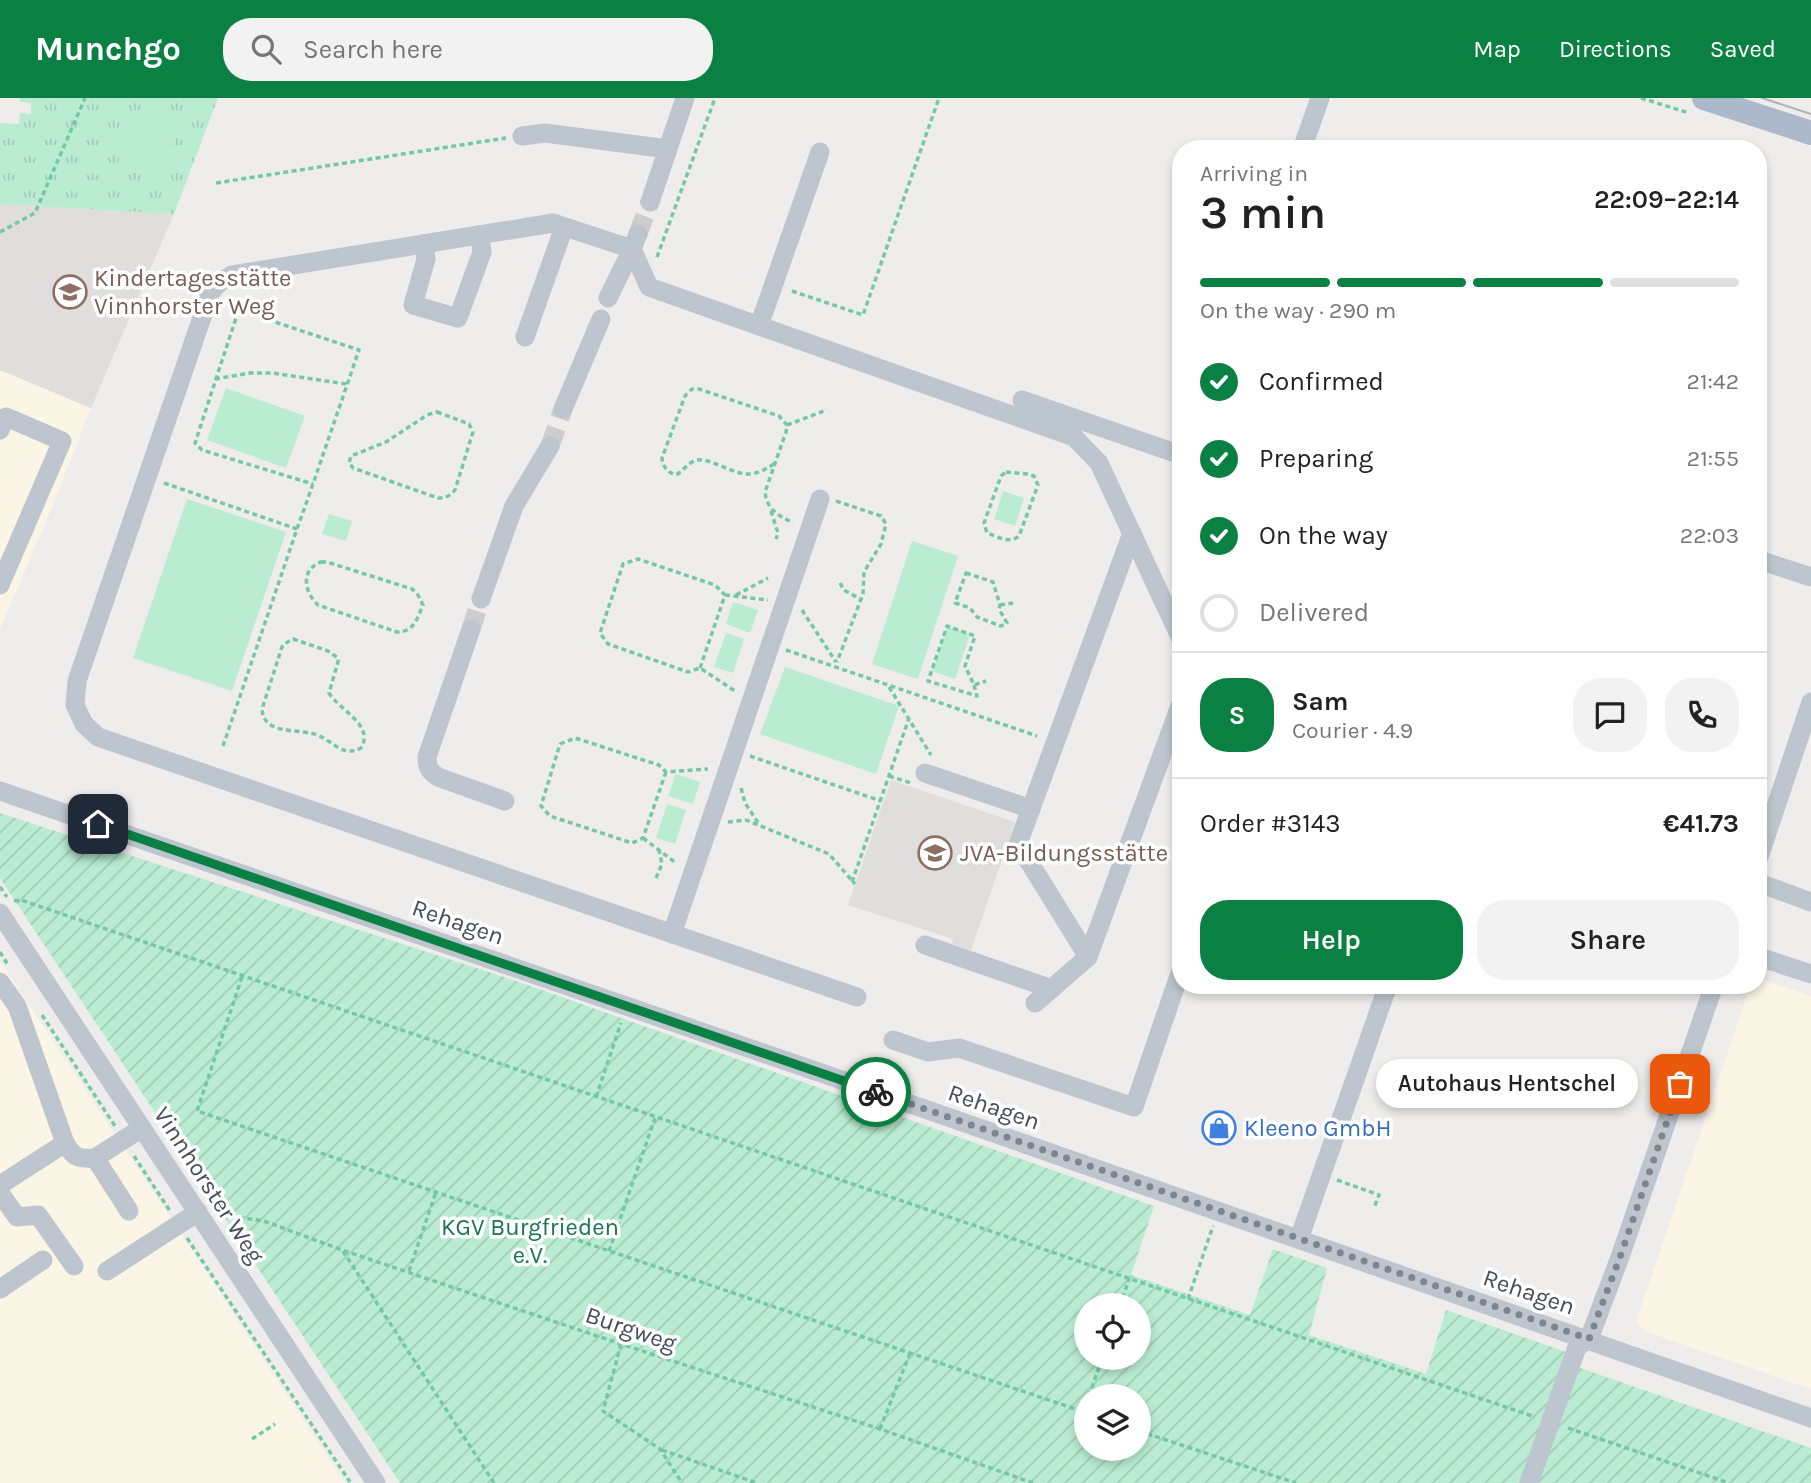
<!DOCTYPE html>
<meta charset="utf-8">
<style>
:root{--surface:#fff;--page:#f2f2f2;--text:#222;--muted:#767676;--line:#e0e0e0;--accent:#0b8043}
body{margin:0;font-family:Karla,sans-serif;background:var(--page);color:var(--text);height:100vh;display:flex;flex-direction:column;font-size:26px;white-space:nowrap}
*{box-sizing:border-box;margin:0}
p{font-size:23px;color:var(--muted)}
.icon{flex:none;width:38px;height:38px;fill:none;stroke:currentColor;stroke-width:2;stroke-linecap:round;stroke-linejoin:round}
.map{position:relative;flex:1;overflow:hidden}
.drawer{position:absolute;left:1172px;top:42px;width:595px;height:854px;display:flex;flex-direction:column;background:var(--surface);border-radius:28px;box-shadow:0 4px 10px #0003}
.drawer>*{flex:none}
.tools{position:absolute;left:1074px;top:1195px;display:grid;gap:14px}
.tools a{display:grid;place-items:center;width:77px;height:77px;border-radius:50%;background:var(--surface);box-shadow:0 4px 10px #0003;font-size:35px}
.pin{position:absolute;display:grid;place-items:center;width:60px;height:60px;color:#fff;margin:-30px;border-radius:14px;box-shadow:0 4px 10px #0006}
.courier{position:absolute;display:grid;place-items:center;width:70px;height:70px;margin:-35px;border:5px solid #0b8043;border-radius:50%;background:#fff;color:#222;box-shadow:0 2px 9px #0007}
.bubble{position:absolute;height:49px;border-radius:24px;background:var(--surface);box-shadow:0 4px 10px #0003;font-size:23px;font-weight:600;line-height:49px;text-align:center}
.headline em{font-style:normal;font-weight:600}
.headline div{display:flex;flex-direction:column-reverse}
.headline{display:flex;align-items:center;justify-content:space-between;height:119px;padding:0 28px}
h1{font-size:46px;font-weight:600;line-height:52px}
.bar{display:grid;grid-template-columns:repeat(4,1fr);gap:10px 7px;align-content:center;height:84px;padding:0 28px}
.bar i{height:9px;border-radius:5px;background:var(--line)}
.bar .active{background:var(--accent)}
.bar p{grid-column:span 4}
.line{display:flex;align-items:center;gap:18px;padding:0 28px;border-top:2px solid var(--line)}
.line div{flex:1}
.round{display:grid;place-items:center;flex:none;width:74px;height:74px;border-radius:28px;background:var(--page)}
ol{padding:0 28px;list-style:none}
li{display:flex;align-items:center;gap:21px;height:77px}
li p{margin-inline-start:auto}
li .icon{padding:7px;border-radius:50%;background:var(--accent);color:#fff;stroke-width:4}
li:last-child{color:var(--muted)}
li i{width:38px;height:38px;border:4px solid var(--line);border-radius:50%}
.button{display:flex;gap:14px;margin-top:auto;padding:14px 28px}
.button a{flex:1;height:80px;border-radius:28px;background:var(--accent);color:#fff;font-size:28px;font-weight:600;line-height:80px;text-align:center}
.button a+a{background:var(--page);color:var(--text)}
header{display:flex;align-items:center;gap:42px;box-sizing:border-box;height:98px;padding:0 35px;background:var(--accent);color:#fff}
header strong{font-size:33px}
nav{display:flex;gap:38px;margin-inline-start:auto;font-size:24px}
.search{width:490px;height:63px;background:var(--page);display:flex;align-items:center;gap:18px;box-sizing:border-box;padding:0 24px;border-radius:28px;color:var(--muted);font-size:26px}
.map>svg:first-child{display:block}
</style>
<header>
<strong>Munchgo</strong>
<div class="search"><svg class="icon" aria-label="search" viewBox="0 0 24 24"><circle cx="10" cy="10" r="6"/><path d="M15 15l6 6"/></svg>Search here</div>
<nav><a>Map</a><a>Directions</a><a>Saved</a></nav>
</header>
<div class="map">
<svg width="1811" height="1385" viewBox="0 0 1811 1385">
<defs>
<pattern id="grass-tufts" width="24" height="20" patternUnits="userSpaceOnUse" patternTransform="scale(1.75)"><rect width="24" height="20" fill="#baecd1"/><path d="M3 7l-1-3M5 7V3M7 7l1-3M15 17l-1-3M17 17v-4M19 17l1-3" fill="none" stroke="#a1ccb6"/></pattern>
<pattern id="garden-furrows" width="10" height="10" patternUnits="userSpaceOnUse" patternTransform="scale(1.75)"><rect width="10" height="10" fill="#baecd1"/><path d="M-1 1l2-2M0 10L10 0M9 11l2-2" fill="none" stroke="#a1ccb6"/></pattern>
</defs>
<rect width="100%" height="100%" fill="#efecec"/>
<g fill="#faf5e4">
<path d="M0,272L91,310L50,414L0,531Z"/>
<path d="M0,863L168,1116L345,1385H0Z"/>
<path d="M1764,882L1811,898V1291L1647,1234L1640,1229L1637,1221L1749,892L1752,887H1759V883Z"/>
</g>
<g fill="#e0dddd">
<path d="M0,106L174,116L91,310L0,272Z"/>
<path d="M891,682L1015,724L971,852L952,846L953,841L848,807Z"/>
</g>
<path fill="url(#grass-tufts)" d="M20,0H218L174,116L0,106V25L19,26L20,15L31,16V5L20,4Z"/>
<path fill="url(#garden-furrows)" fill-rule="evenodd" d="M0,715L522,885L1154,1108L1131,1177L1250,1217L1273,1151L1327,1170L1309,1237L1426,1276L1446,1212L1566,1254L1563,1264L1811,1350V1385H400L0,780ZM1087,1208H1139V1260H1087ZM1087,1298H1139V1351H1087Z"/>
<g fill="#baecd1">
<path d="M145,0L186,18L157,82L117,65Z"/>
<path d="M226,290L305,318L286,370L207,342Z"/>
<path d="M1003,393L1024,400L1015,428L994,421Z"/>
<path d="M187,401L286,434L232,593L133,560Z"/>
<path d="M329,416L352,423L346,443L322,436Z"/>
<path d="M912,443L958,458L918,581L872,566Z"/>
<path d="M733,504L758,512L750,535L726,526Z"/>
<path d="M947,528L970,536L955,581L932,573Z"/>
<path d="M726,535L744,541L733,575L714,569Z"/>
<path d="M785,569L899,608L876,676L760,636Z"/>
<path d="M676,676L700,684L693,706L668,698Z"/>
<path d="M667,706L686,712L675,746L656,740Z"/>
</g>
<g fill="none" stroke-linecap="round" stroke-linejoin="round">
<g stroke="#cdccce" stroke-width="19" stroke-dasharray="19 10" stroke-linecap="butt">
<path d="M638,136L650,104"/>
<path d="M550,348L563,311"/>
<path d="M471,531L481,501"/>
</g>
<g stroke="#74c9a4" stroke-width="3.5" stroke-dasharray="5 3.5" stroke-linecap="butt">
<path d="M1641,0L1689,15"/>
<path d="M216,85L506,40"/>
<path d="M0,134L35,115L85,0"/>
<path d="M657,159L715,0"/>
<path d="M792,193L863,217L939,0"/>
<path d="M215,281L250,275H272L347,286"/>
<path d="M437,314L469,326L473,334L455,392C450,398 446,400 438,400L353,370L349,365L351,358L386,344L427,317Z"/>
<path d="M787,327L824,313L825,310"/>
<path d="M774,366C766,371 758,376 748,376C731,376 706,357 694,363C687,366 682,374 676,377C667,374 663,369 662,360L685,298L692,291H699L779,318L787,327L786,334L765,394C767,412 778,417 793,425"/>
<path d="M1006,374L1027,376L1034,378L1038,387L1019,438C1009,446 998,439 987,435L984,425L1001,378Z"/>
<path d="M164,385L297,431"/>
<path d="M836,403L881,418L886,426L881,446L864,474L863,496L837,564"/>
<path d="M771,413L778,435L776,441"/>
<path d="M321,464H327L412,491L418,497L423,507C417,521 414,534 397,534L318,507C304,494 300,472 321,464Z"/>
<path d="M966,475L993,484L1000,507L999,511L1007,525L1001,528L977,519L970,510L955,505Z"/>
<path d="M840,485L844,492L860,501"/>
<path d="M725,497L768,502"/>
<path d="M736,497L768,480"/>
<path d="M1000,507L1013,505"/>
<path d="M802,512L836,564"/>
<path d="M293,541L328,553L338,560V564L329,595C339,612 375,627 361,650C343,660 333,643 317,637C300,630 263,638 262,611L282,549L284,546Z"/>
<path d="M786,552L1037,638"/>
<path d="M700,570L725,497L715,487L638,461L623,466L600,535L608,546L688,574L700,570L735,593"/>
<path d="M974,587L977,598L928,583L947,528L975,538L965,568L974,587L986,583"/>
<path d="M889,589L931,657"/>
<path d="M223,648L297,431L313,386L359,252L242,213L237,217L195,345L202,352L313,386"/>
<path d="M750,658L881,703"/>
<path d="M666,674L643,740L632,745L550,718L541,708L560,646L575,640L659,667L666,674L708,671"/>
<path d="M889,678L911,685"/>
<path d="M741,690L745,705L759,726"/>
<path d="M728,724L746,722L829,756L855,786"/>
<path d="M643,740L676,765"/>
<path d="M656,780L662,766L659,752"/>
<path d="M852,784L909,620"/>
<path d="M0,789L7,799"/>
<path d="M14,803L21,802L1535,1319"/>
<path d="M0,854L8,867"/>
<path d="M242,879L197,1013L1087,1315"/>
<path d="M42,917L115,1028"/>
<path d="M596,999L621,925"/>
<path d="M134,1058L170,1113"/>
<path d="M1337,1082L1379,1097L1374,1110"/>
<path d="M222,1117L264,1123L342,1152L621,1246L880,1331L1033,1385"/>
<path d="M187,1140L350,1384"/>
<path d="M343,1153L494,1385"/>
<path d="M609,1153L655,1020"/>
<path d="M409,1173L436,1094"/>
<path d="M1188,1201L1213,1128"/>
<path d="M1120,1208L1129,1181"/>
<path d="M621,1246L603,1313L660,1351L682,1385"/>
<path d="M1089,1298L1102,1260"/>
<path d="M1083,1314L1087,1304"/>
<path d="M1568,1330L1729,1385"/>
<path d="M880,1331L910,1255"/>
<path d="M1139,1333L1296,1385"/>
<path d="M252,1341L275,1326"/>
<path d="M662,1352L757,1385"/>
</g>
<g stroke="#bdc5ce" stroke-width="19">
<path d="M522,38L545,35L668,51"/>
<path d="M1302,51L1320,0"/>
<path d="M650,104L685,0"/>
<path d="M638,136L632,151L553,125L232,177C222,182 215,187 210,196L77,583L75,607L84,626L98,639L857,899"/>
<path d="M424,146L426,161L413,207L458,220L482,154L480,137"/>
<path d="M632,151L649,189L1074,339L1099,365L1181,541"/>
<path d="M608,200L632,151"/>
<path d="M759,228L820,54"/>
<path d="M525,239L564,129"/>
<path d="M1022,302L1181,357"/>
<path d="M563,311L601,221"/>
<path d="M0,332L6,319L62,343L0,487"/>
<path d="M1132,435L1018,746L1088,859L1181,605"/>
<path d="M1759,462L1811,479"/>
<path d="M481,501L514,408L550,348"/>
<path d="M471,531L427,659C427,669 429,673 438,679L505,703"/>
<path d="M925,675L1031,711"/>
<path d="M0,693L830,978L1811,1320"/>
<path d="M1759,759L1811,604"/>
<path d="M1759,785L1811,804"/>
<path d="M0,815L376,1385"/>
<path d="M672,836L820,401"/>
<path d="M925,847L1052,891"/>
<path d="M1759,859L1811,876"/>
<path d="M0,884L17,908L65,1045C74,1060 78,1061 95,1060"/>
<path d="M1035,905L1088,859"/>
<path d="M893,942L928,954L959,950L1134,1009L1181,872"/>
<path d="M0,1087L65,1045"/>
<path d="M0,1095L17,1119L38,1117L74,1168"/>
<path d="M129,1113L95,1060L142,1030"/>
<path d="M1299,1141L1388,887"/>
<path d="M107,1173L198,1114"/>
<path d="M0,1191L43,1162"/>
<path d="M1589,1241L1620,1159L1714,887"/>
<path d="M1529,1385L1577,1249L1589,1241"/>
</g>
<path stroke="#acb9ca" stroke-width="24" d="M1704,0L1811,35"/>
<path stroke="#aeb1b6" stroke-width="2" d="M1762,0L1811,16"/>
</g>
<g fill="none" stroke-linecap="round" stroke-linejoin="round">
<path stroke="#80858c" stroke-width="7" stroke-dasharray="0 12.6" d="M876,994L1589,1241L1620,1159L1680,986"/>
<path stroke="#0b8043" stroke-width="9" d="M98,726L876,994"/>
</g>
<defs>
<symbol id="school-ring" viewBox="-11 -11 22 22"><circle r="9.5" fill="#fff" stroke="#8d6e63" stroke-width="1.5"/><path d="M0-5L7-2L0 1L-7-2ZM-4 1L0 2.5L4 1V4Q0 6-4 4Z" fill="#8d6e63"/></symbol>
<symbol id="university-ring" viewBox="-11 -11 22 22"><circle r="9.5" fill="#fff" stroke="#8d6e63" stroke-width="1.5"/><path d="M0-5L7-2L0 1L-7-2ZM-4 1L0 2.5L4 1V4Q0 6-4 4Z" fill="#8d6e63"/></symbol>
<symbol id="shop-ring" viewBox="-11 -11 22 22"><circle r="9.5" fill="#fff" stroke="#3f7fe0" stroke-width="1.5"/><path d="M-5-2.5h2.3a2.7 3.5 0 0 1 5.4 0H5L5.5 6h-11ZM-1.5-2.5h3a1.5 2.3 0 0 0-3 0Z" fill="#3f7fe0"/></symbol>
</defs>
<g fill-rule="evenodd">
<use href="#school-ring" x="51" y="175" width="38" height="38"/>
<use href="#university-ring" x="916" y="736" width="38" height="38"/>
<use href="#shop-ring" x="1200" y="1011" width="38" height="38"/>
</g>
<g text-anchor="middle" stroke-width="7" stroke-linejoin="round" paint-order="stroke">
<g font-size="24" fill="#785e54" stroke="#fff" text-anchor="start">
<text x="94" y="188">Kindertagesstätte<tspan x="94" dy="28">Vinnhorster Weg</tspan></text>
<text x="960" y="763">JVA-Bildungsstätte</text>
</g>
<g font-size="24" fill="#454e58" stroke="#fff">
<text transform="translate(458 824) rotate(19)" y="8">Rehagen</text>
<text transform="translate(994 1009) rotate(19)" y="8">Rehagen</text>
<text transform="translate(209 1087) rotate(57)" y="8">Vinnhorster Weg</text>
<text transform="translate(1529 1194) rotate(19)" y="8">Rehagen</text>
<text transform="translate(631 1231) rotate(19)" y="8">Burgweg</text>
</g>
<g font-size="24" fill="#366cbe" stroke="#fff" text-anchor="start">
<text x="1244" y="1038">Kleeno GmbH</text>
</g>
<g font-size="24" fill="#19764e" stroke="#fff">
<text x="530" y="1137">KGV Burgfrieden<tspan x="530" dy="28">e.V.</tspan></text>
</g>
</g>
</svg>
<div class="tools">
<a><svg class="icon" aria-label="locate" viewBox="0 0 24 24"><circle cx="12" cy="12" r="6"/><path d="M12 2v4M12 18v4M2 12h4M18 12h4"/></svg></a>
<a><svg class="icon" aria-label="layers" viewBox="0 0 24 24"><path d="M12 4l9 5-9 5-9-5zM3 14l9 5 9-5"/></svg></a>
</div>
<div class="pin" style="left:1680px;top:986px;background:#ea580c"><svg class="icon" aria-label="bag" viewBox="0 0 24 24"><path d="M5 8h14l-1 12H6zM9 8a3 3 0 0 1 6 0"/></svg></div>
<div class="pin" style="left:98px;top:726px;background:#1f2937"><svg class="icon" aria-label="home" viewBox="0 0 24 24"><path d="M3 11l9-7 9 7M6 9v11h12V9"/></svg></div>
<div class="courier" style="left:876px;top:994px"><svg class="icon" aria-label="bike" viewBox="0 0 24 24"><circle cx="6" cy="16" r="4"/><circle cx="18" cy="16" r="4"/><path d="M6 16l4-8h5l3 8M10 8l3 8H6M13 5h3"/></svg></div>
<div class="bubble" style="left:1376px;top:961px;width:262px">Autohaus Hentschel</div>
<section class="drawer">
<div class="headline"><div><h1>3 min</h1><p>Arriving in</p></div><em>22:09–22:14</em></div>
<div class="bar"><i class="active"></i><i class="active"></i><i class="active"></i><i></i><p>On the way · 290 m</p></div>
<ol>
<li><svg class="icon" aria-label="check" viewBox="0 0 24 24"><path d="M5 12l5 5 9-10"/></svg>Confirmed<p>21:42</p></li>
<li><svg class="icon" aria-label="check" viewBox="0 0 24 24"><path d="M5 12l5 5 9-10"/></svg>Preparing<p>21:55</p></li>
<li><svg class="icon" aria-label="check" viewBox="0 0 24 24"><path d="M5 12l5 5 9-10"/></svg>On the way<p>22:03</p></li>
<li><i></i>Delivered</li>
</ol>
<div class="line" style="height:126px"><b class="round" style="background:var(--accent);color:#fff">S</b><div><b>Sam</b><p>Courier · 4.9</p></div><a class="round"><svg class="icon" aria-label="chat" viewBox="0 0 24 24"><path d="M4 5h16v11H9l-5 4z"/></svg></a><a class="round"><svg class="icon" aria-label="phone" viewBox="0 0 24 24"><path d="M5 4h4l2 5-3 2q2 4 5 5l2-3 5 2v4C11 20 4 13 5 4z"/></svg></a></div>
<div class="line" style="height:91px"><div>Order #3143</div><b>€41.73</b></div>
<div class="button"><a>Help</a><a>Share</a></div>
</section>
</div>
